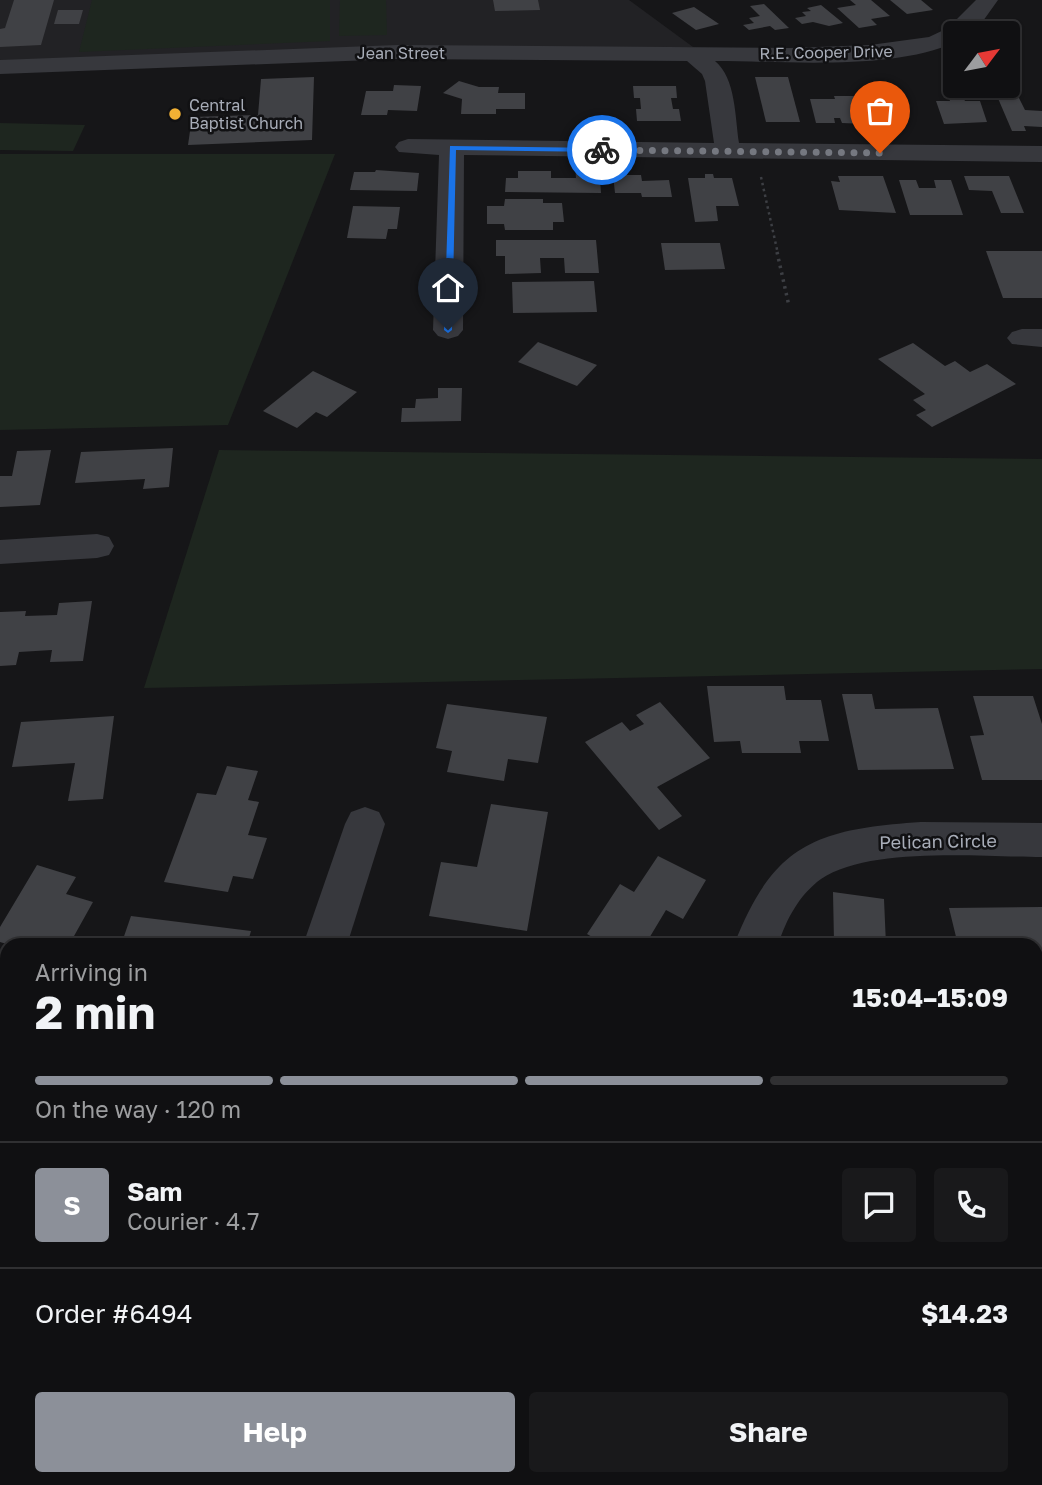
<!DOCTYPE html>
<meta charset="utf-8">
<style>
:root{--surface:#101012;--page:#19191b;--text:#f1f3f6;--muted:#9c9d9f;--line:#303032;--accent:#8c9099}
body{margin:0;font-family:"Golos Text",sans-serif;background:var(--page);color:var(--text);height:100vh;display:flex;flex-direction:column;font-size:26px;white-space:nowrap}
*{box-sizing:border-box;margin:0}
p{font-size:23px;color:var(--muted)}
.icon{flex:none;width:38px;height:38px;fill:none;stroke:currentColor;stroke-width:2;stroke-linecap:round;stroke-linejoin:round}
.map{position:relative;flex:1;overflow:hidden}
.panel{position:absolute;left:0px;top:938px;width:1043px;height:548px;display:flex;flex-direction:column;background:var(--surface);border-radius:21px 21px 0 0;box-shadow:0 2px 5px #0004,0 0 0 2px var(--line)}
.panel>*{flex:none}
.needle{width:46px;rotate:58deg}
.fabs{position:absolute;left:943px;top:21px;display:grid;gap:14px}
.fabs a{display:grid;place-items:center;width:77px;height:77px;border-radius:7px;background:var(--surface);box-shadow:0 2px 5px #0004,0 0 0 2px var(--line);font-size:35px}
.pin{position:absolute;display:grid;place-items:center;width:60px;height:60px;color:#fff;margin:-72px -30px;border-radius:50% 50% 50% 0;rotate:-45deg;box-shadow:0 0 7px #0007}
.pin .icon{rotate:45deg}
.courier{position:absolute;display:grid;place-items:center;width:70px;height:70px;margin:-35px;border:5px solid #1a73e8;border-radius:50%;background:#fff;color:#222;box-shadow:0 2px 9px #0007}
.summary em{font-style:normal;font-weight:700}
.summary div{display:flex;flex-direction:column-reverse}
.summary{display:flex;align-items:center;justify-content:space-between;height:119px;padding:0 35px}
h1{font-size:46px;font-weight:700;line-height:52px}
.bar{display:grid;grid-template-columns:repeat(4,1fr);gap:10px 7px;align-content:center;height:84px;padding:0 35px}
.bar i{height:9px;border-radius:5px;background:var(--line)}
.bar .current{background:var(--accent)}
.bar p{grid-column:span 4}
.line{display:flex;align-items:center;gap:18px;padding:0 35px;border-top:2px solid var(--line)}
.line div{flex:1}
.round{display:grid;place-items:center;flex:none;width:74px;height:74px;border-radius:7px;background:var(--page)}
.primary-button{display:flex;gap:14px;margin-top:auto;padding:14px 35px}
.primary-button a{flex:1;height:80px;border-radius:7px;background:var(--accent);color:#fff;font-size:28px;font-weight:700;line-height:80px;text-align:center}
.primary-button a+a{background:var(--page);color:var(--text)}
.map>svg:first-child{display:block}
</style>
<div class="map">
<svg width="1042" height="1485" viewBox="0 0 1042 1485">
<rect width="100%" height="100%" fill="#161618"/>
<path fill="#222225" d="M0,0H629L693,47L0,61Z"/>
<g fill="#1e261f">
<path d="M92,0H330V41L79,52Z"/>
<path d="M340,0H386L387,35L339,36Z"/>
<path d="M0,123L85,125L73,151L0,150Z"/>
<path d="M0,154H335L228,425L0,430Z"/>
<path d="M219,450L1042,459V669L144,688Z"/>
</g>
<g fill="#404145">
<path d="M14,0H54L41,45L0,47V29L5,28Z"/>
<path d="M493,0H538L540,10L495,11Z"/>
<path d="M850,0H871L890,16L871,19L877,25L859,28L837,8L856,5Z"/>
<path d="M890,0H921L933,10L907,14Z"/>
<path d="M764,4L789,28L775,30L770,26L749,30L743,25L754,23L749,18L760,16L750,6Z"/>
<path d="M821,5L843,23L829,26L813,22L802,24L795,18L806,16L802,12L811,11L807,8Z"/>
<path d="M694,7L719,24L696,30L672,13Z"/>
<path d="M58,10H83L79,24H54Z"/>
<path d="M314,77L312,140L188,145L192,117L258,115L261,79Z"/>
<path d="M755,77H788L800,122H766Z"/>
<path d="M459,81L479,87H499L498,93H525V109H496V114H461L462,99L443,93Z"/>
<path d="M394,85L421,86L417,111L388,110L387,115H361L366,91H393Z"/>
<path d="M633,86H676L677,98H671L673,109H679L681,121H637L636,109H641L640,98H634Z"/>
<path d="M948,95H962L965,101H980L987,122L944,124L936,101H950Z"/>
<path d="M834,96H859L866,124L842,123L840,118H834L835,123H816L810,99H835Z"/>
<path d="M997,96H1018L1025,110L1042,111V127L1024,126L1026,131H1012Z"/>
<path d="M575,164L599,165L601,193L505,192L506,178H518V171H551V178H576Z"/>
<path d="M376,170L419,173L417,191L350,190L354,172H375Z"/>
<path d="M705,174H713L714,178H732L739,206H716L718,221L695,222L688,178H705Z"/>
<path d="M613,175H641L642,181L669,180L672,197H642L641,193H615Z"/>
<path d="M838,176H883L896,213L839,210L831,181L840,182Z"/>
<path d="M964,176H1009L1024,213H1001L992,191L969,190Z"/>
<path d="M899,180H916L919,188H936L934,180H951L963,215H910Z"/>
<path d="M505,199H543V203H562L564,222H553V230H505L504,224H487V206H504Z"/>
<path d="M353,206L400,207L397,229H388L386,239L347,238Z"/>
<path d="M496,240H596L599,273H565L564,258H540L541,273L505,274V256H496Z"/>
<path d="M661,243H720L725,269L665,270Z"/>
<path d="M986,251H1042V298H1003Z"/>
<path d="M594,281L597,312L513,313L512,282Z"/>
<path d="M538,342L597,365L577,386L518,362Z"/>
<path d="M913,343L945,366L955,361L970,372L987,364L1016,384L932,427L916,415L926,410L913,400L925,394L878,359Z"/>
<path d="M313,371L357,392L327,417L316,412L297,428L263,411Z"/>
<path d="M438,388H462L461,421L401,422L402,408H415L416,399L438,398Z"/>
<path d="M173,448L169,487L143,489L145,479L75,483L81,452Z"/>
<path d="M51,450L40,505L0,507V476H12L17,451Z"/>
<path d="M92,601L83,661L50,662L52,650L19,652L16,665L0,666V612L26,611L25,616L57,615L59,603Z"/>
<path d="M707,686H784L786,700H821L829,741H799L801,753H742L740,741L714,742Z"/>
<path d="M842,694H872L875,709L938,708L954,769L858,770Z"/>
<path d="M973,696H1033L1042,724V780H982L970,736L984,735Z"/>
<path d="M660,702L710,758L657,787L682,816L659,830L585,742L622,722L630,731L644,724L636,715Z"/>
<path d="M447,704L547,717L538,763L508,759L504,781L447,772L452,751L436,748Z"/>
<path d="M114,716L103,799L68,801L75,763L12,767L21,722Z"/>
<path d="M227,766L258,771L248,800L259,802L248,835L267,838L253,879L233,876L228,892L164,882L197,793L216,795Z"/>
<path d="M491,804L548,812L527,931L429,916L441,862L477,867Z"/>
<path d="M658,856L706,880L683,919L666,910L645,945H606L587,934L620,884L634,892Z"/>
<path d="M37,865L76,877L66,894L93,902L69,945H10L0,942V927Z"/>
<path d="M833,892L884,899L886,945H818V940L834,942Z"/>
<path d="M1042,907V1001H1036V945H958L949,908Z"/>
<path d="M131,916L251,931L247,945H121Z"/>
<path d="M0,1186L7,1188V1276L0,1275Z"/>
<path d="M0,1432L7,1434V1479H15L13,1485H0Z"/>
<path d="M263,1479H298L296,1485H261Z"/>
</g>
<g fill="none" stroke-linecap="round" stroke-linejoin="round">
<path stroke="#3d3f44" stroke-width="2.5" stroke-dasharray="2.5 3.5" stroke-linecap="butt" d="M761,177L778,254"/>
<path stroke="#3d3f44" stroke-width="3.5" stroke-dasharray="2.5 4.5" stroke-linecap="butt" d="M777,252L789,306"/>
<g fill="#37383d" fill-rule="evenodd">
<path d="M976,0H998L983,21L969,33H956V42C892,71 785,61 715,61C736,78 735,118 739,143L1042,146V162L464,155L463,330L458,336L448,339L438,336L433,330L439,155L399,152L395,147L399,142L408,139L714,143L705,81L702,74L687,61L398,59L0,74V60L398,45L790,48L870,45L929,37L948,28Z"/>
<path d="M1022,329H1042V347L1012,344L1007,338L1012,332Z"/>
<path d="M97,534L109,537L114,546L109,555L97,558L0,564V540Z"/>
<path d="M365,807L379,812L385,824L347,945H303L345,824L351,812Z"/>
<path d="M921,822L1042,823V857C983,857 870,846 821,879C799,895 786,920 778,945H734C773,843 818,829 921,822Z"/>
<path d="M0,1035L7,1036V1080L0,1079Z"/>
<path d="M1036,1229L1042,1230V1280L1036,1279Z"/>
<path d="M968,1479H1022L1023,1485H967Z"/>
</g>
</g>
<path fill="#1a73e8" d="M450,146L602,148L606,150L602,152L456,150L452,330L448,333L444,330Z"/>
<g fill="none" stroke-linecap="round" stroke-linejoin="round">
<path stroke="#757880" stroke-width="7" stroke-dasharray="0 12.6" d="M602,150L880,153"/>
</g>
<circle fill="#f2b134" stroke="#111113" stroke-width="2.5" cx="175" cy="114" r="7"/>
<g text-anchor="middle" stroke-width="5" stroke-linejoin="round" paint-order="stroke">
<g font-size="16" fill="#a8adb8" stroke="#111113">
<text transform="translate(826 52) rotate(-1)" y="6">R.E. Cooper Drive</text>
<text x="401" y="59">Jean Street</text>
</g>
<g font-size="16" fill="#a8adb8" stroke="#111113" text-anchor="start">
<text x="189" y="111">Central<tspan x="189" dy="18">Baptist Church</tspan></text>
</g>
<g font-size="18" fill="#a8adb8" stroke="#111113">
<text transform="translate(938 842) rotate(-1)" y="6">Pelican Circle</text>
</g>
</g>
</svg>
<div class="fabs">
<a><svg class="needle" viewBox="-14 -14 28 28"><path d="M0-13l5 13h-10z" fill="#e53935"/><path d="M0 13l5-13h-10z" fill="#9c9d9f"/></svg></a>
</div>
<div class="pin" style="left:880px;top:153px;background:#ea580c"><svg class="icon" aria-label="bag" viewBox="0 0 24 24"><path d="M5 8h14l-1 12H6zM9 8a3 3 0 0 1 6 0"/></svg></div>
<div class="pin" style="left:448px;top:330px;background:#1f2937"><svg class="icon" aria-label="home" viewBox="0 0 24 24"><path d="M3 11l9-7 9 7M6 9v11h12V9"/></svg></div>
<div class="courier" style="left:602px;top:150px"><svg class="icon" aria-label="bike" viewBox="0 0 24 24"><circle cx="6" cy="16" r="4"/><circle cx="18" cy="16" r="4"/><path d="M6 16l4-8h5l3 8M10 8l3 8H6M13 5h3"/></svg></div>
<section class="panel">
<div class="summary"><div><h1>2 min</h1><p>Arriving in</p></div><em>15:04–15:09</em></div>
<div class="bar"><i class="current"></i><i class="current"></i><i class="current"></i><i></i><p>On the way · 120 m</p></div>
<div class="line" style="height:126px"><b class="round" style="background:var(--accent);color:#fff">S</b><div><b>Sam</b><p>Courier · 4.7</p></div><a class="round"><svg class="icon" aria-label="chat" viewBox="0 0 24 24"><path d="M4 5h16v11H9l-5 4z"/></svg></a><a class="round"><svg class="icon" aria-label="phone" viewBox="0 0 24 24"><path d="M5 4h4l2 5-3 2q2 4 5 5l2-3 5 2v4C11 20 4 13 5 4z"/></svg></a></div>
<div class="line" style="height:91px"><div>Order #6494</div><b>$14.23</b></div>
<div class="primary-button"><a>Help</a><a>Share</a></div>
</section>
</div>
